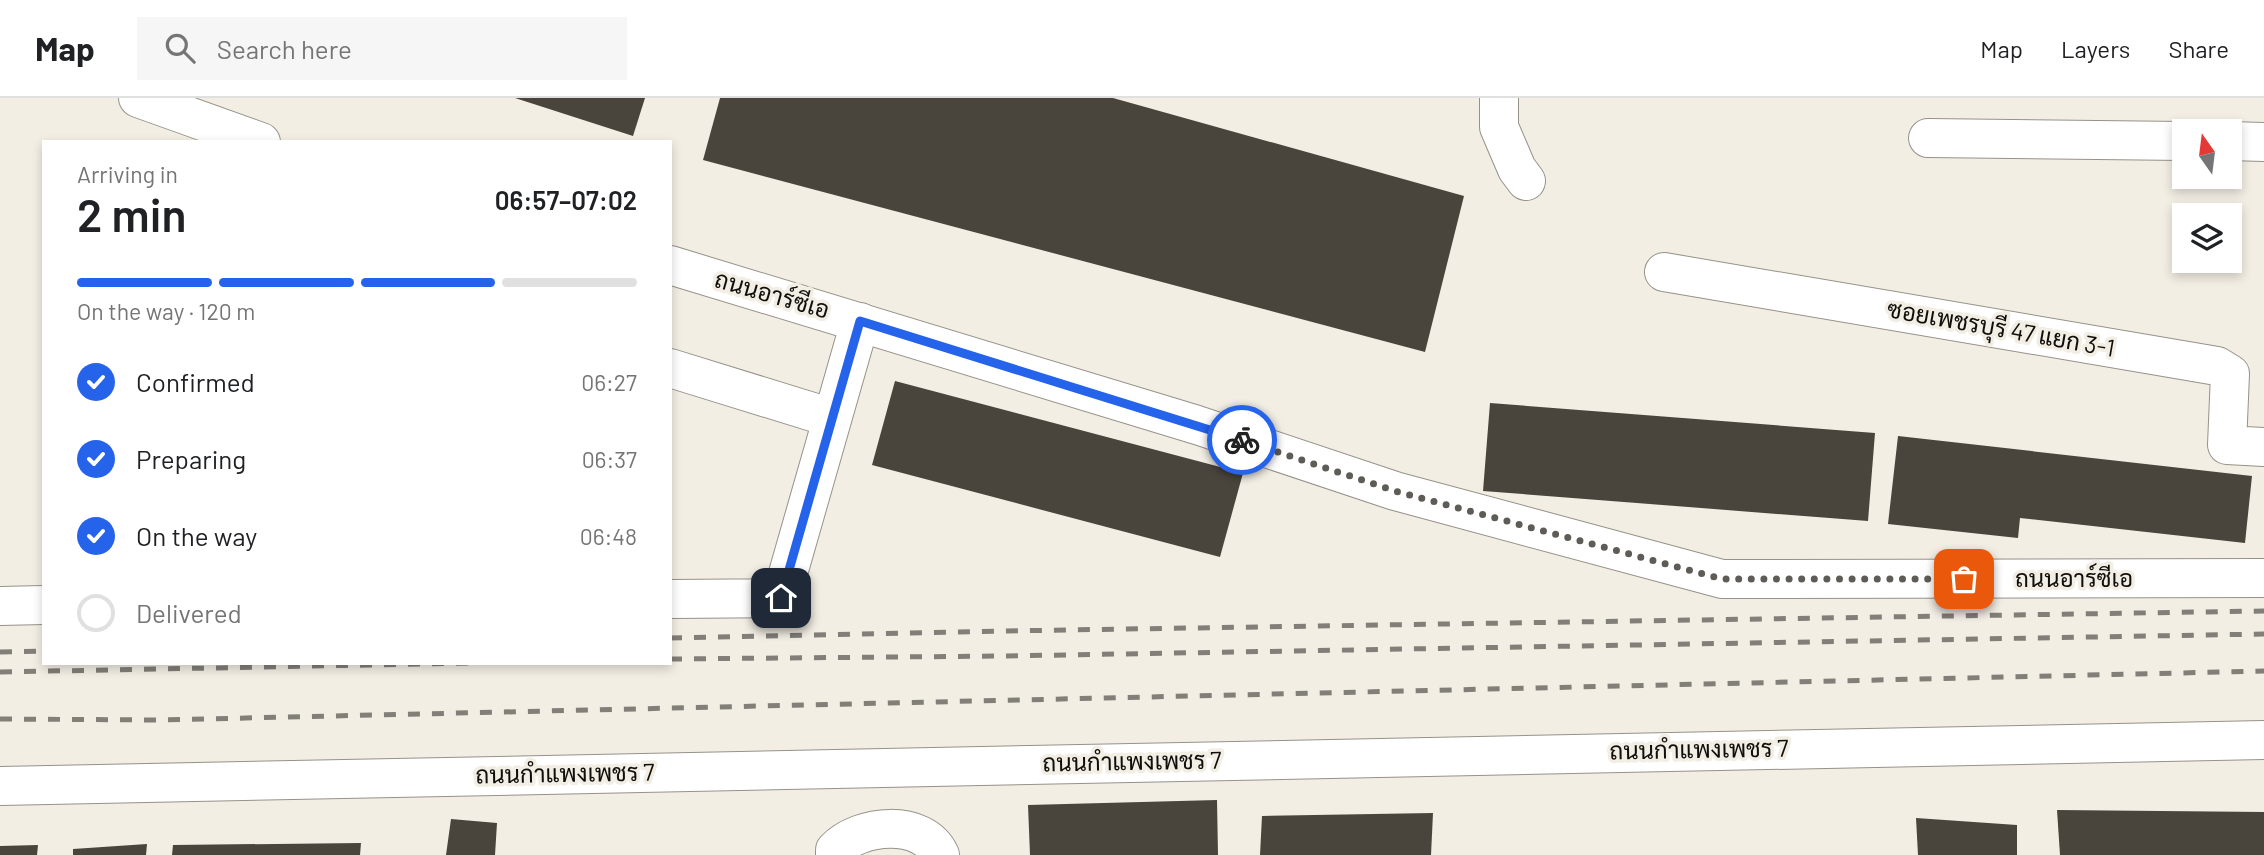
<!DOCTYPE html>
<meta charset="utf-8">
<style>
:root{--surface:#fff;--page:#f6f6f6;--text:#202124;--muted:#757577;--line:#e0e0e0;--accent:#2563eb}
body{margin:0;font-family:Barlow,Sarabun,sans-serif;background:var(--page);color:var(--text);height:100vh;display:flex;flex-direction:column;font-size:26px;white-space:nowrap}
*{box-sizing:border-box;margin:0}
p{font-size:23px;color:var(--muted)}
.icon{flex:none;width:38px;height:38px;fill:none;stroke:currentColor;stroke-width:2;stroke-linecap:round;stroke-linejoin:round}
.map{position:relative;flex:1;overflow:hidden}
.panel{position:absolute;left:42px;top:42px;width:630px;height:525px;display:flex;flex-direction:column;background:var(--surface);border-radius:0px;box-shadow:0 4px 10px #0003}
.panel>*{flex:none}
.needle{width:46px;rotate:346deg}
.fabs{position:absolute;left:2172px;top:21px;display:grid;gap:14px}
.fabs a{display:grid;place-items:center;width:70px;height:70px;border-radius:0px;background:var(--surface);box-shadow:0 4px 10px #0003;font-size:35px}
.pin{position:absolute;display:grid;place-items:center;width:60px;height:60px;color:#fff;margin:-30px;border-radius:14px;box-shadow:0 4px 10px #0006}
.courier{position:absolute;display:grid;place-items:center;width:70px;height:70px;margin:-35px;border:5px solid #2563eb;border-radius:50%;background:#fff;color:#222;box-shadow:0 2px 9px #0007}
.summary em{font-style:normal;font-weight:600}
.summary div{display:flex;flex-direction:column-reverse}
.summary{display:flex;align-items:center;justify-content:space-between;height:119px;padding:0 35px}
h1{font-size:46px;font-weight:600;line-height:52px}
.bar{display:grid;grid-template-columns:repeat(4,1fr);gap:10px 7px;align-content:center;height:84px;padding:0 35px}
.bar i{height:9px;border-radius:5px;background:var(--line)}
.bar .active{background:var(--accent)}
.bar p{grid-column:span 4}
ol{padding:0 35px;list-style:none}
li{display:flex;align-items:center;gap:21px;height:77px}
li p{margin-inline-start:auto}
li .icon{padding:7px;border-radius:50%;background:var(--accent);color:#fff;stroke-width:4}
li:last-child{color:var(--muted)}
li i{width:38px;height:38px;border:4px solid var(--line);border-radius:50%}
header{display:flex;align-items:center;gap:42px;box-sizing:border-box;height:98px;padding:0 35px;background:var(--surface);border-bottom:2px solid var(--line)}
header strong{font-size:33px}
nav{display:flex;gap:38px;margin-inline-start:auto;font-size:24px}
.search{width:490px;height:63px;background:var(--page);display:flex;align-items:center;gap:18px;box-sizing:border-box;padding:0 24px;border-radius:0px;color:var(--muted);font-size:26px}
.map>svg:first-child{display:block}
</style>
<header>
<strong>Map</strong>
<div class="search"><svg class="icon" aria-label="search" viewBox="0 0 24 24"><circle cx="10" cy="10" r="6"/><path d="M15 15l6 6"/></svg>Search here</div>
<nav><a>Map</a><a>Layers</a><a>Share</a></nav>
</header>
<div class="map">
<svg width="2264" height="757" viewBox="0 0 2264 757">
<rect width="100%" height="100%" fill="#f3eee4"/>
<g fill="#49453d">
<path d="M515,0H645L633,38Z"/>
<path d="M720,0H1113L1464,98L1425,254L703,62Z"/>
<path d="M895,283L1243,375L1220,459L872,367Z"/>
<path d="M1490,305L1875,335L1868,423L1483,393Z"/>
<path d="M1898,338L2252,378L2245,445L2020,420L2018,440L1888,426Z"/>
<path d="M1217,702L1218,757H1030L1028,707Z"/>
<path d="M2057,712L2264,714V757H2060Z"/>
<path d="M1433,715L1431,757H1260L1262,718Z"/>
<path d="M1916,720L2017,727V757H1918Z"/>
<path d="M451,721L497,725L495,757H446Z"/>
<path d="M361,745L360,757H172L173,747Z"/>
<path d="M147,746L146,757H73V751Z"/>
<path d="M38,747L37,757H0V748Z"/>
</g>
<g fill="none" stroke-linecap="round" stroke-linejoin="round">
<defs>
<g id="minor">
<path d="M138,0L261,44"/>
<path d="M1499,0V29L1517,71L1526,83"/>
<path d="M1928,40L2184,43"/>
<path d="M2230,43L2264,44"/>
<path d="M670,167L1197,327L1395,393L1722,481L2264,480"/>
<path d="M1664,174L2217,268L2230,276L2227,347L2264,349"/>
<path d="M670,270L832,320"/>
<path d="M670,501L781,500L860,224"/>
<path d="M0,508L44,507"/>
<path d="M0,688L2264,642"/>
<path d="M835,757V752C859,726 923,720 940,757"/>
</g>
</defs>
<use href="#minor" stroke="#969289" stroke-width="40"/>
<use href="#minor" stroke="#fff" stroke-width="38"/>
<g stroke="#827e78" stroke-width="5" stroke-dasharray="12 12" stroke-linecap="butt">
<path d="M670,540L1003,533L2264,513"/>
<path d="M0,554L44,553"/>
<path d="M670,561L1006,558L2264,536"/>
<path d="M0,574L474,565"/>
<path d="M0,621L160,622L2264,573"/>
</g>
</g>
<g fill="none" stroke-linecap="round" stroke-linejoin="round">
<path stroke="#5f5c57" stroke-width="7" stroke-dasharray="0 12.6" d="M1242,342L1395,393L1722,481H1964"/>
<path stroke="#2563eb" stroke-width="9" d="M781,500L860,223L1242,342"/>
</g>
<g text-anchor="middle" stroke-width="7" stroke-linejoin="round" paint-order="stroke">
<g font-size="24" fill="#100e0b" stroke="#f3eee4">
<text transform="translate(772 197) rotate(16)" y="8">ถนนอาร์ซีเอ</text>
<text transform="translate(2001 231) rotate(10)" y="8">ซอยเพชรบุรี 47 แยก 3-1</text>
<text x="2074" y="489">ถนนอาร์ซีเอ</text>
<text transform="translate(1699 652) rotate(-1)" y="8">ถนนกำแพงเพชร 7</text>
<text transform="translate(1132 664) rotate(-1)" y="8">ถนนกำแพงเพชร 7</text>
<text transform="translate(565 676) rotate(-1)" y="8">ถนนกำแพงเพชร 7</text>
</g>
</g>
</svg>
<div class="fabs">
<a><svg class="needle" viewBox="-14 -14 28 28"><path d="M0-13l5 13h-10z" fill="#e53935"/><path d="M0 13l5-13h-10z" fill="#757577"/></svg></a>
<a><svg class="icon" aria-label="layers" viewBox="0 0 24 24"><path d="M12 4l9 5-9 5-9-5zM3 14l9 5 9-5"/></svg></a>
</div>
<div class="pin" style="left:1964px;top:481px;background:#ea580c"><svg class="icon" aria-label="bag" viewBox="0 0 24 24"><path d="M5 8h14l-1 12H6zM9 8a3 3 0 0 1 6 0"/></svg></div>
<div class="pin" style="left:781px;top:500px;background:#1f2937"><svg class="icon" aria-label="home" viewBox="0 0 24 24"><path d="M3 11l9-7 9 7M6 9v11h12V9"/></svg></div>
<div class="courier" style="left:1242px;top:342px"><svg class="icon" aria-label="bike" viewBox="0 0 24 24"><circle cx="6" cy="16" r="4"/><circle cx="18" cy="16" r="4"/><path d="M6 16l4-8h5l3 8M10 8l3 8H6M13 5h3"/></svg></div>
<section class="panel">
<div class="summary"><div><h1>2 min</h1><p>Arriving in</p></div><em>06:57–07:02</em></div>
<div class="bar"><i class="active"></i><i class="active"></i><i class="active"></i><i></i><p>On the way · 120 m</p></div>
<ol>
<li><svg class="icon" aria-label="check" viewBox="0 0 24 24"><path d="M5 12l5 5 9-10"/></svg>Confirmed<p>06:27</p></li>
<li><svg class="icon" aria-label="check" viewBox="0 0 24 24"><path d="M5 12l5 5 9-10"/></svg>Preparing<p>06:37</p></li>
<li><svg class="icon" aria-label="check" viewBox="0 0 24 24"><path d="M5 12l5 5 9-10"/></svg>On the way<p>06:48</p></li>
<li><i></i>Delivered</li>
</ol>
</section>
</div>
